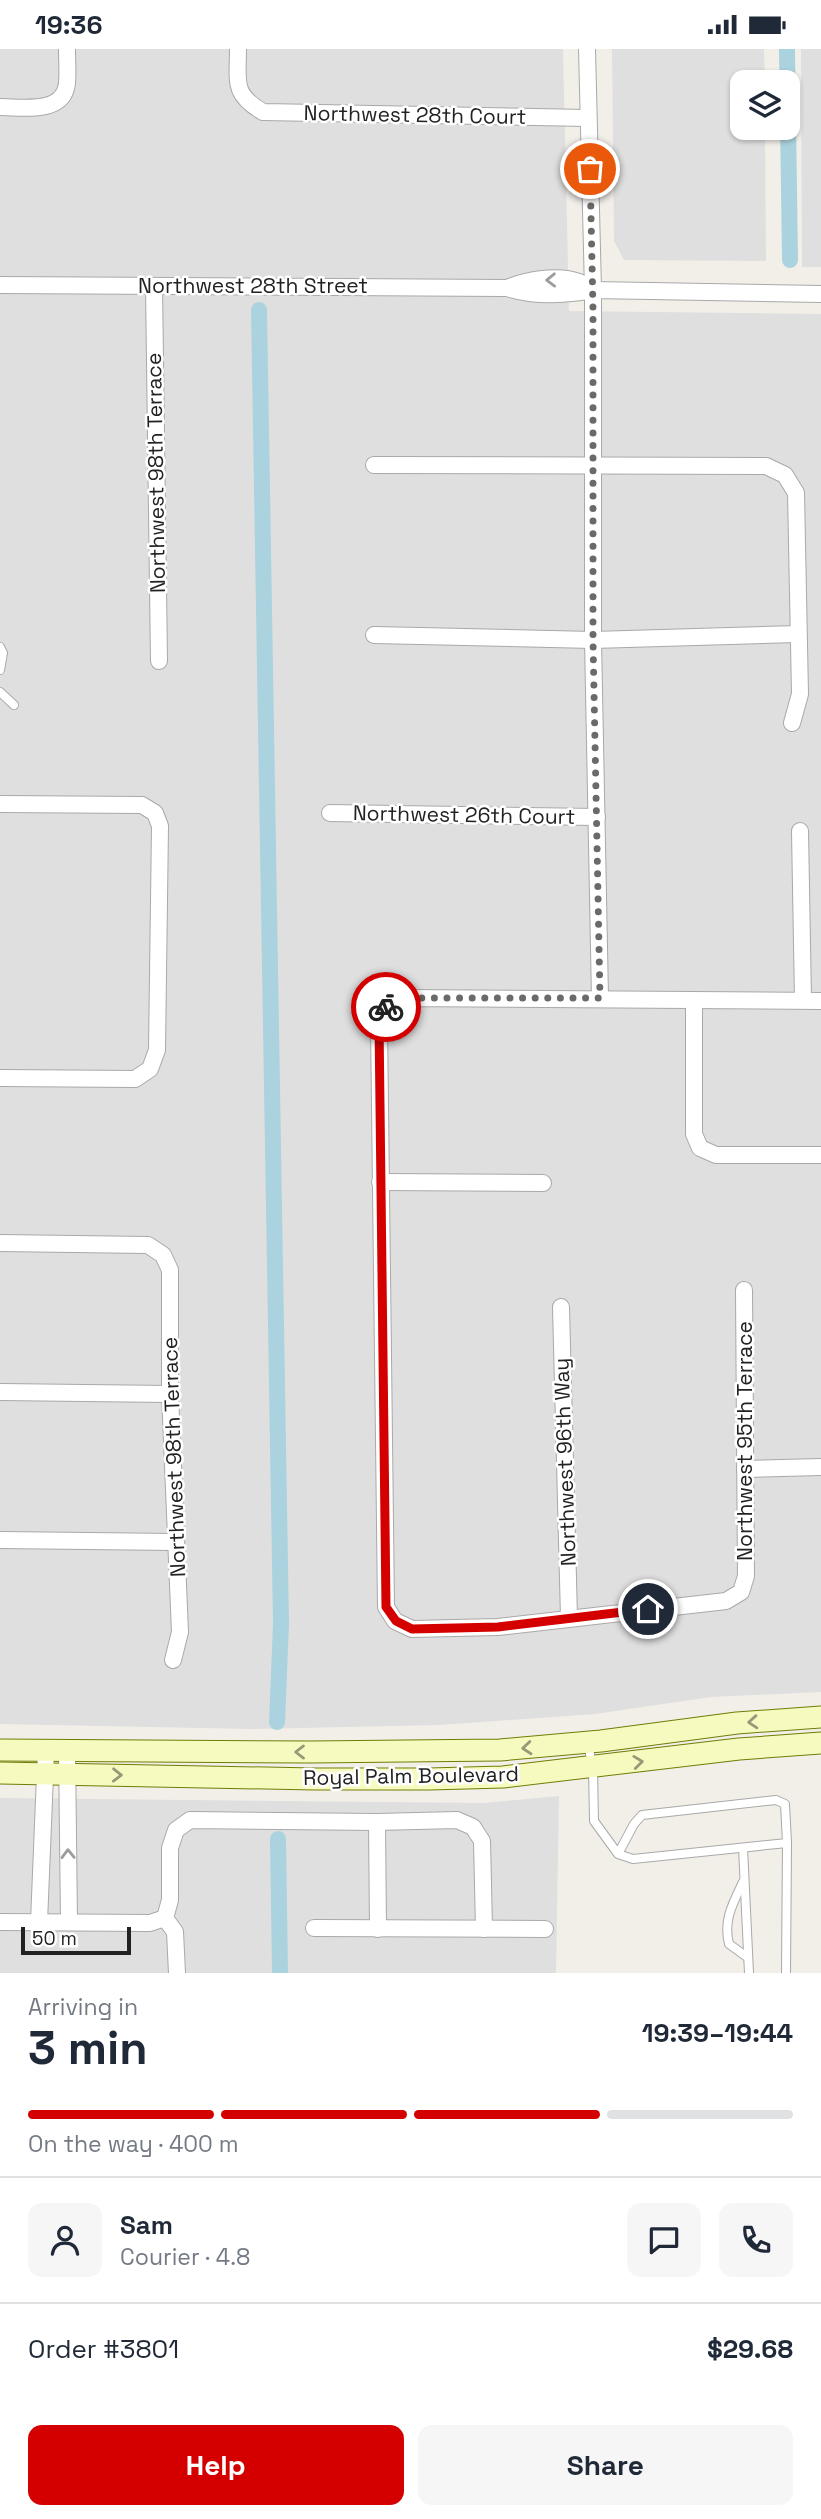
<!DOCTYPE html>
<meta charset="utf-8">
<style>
:root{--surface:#fff;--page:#f6f6f7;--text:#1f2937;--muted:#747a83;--line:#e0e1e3;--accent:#d40000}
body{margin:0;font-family:"Space Grotesk",sans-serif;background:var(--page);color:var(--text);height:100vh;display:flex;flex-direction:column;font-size:26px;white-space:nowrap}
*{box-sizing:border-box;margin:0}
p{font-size:23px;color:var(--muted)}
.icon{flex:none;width:38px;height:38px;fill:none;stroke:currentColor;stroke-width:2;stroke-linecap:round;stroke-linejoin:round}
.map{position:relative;height:1924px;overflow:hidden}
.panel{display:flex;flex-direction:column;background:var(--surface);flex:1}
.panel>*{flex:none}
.tools{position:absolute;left:730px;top:21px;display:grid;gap:14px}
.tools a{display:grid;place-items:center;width:70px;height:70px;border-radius:14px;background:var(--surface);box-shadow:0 2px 5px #0004;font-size:35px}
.scale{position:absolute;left:21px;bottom:18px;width:110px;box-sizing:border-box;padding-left:7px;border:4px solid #222;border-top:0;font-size:19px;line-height:24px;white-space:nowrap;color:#222;-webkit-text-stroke:5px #fff;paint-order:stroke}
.pin{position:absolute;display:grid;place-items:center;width:60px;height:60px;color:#fff;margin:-30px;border:4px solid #fff;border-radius:50%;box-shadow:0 2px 7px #0007}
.courier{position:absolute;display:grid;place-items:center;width:70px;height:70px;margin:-35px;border:5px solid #d40000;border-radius:50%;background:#fff;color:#222;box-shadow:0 2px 9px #0007}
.head em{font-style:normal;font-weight:700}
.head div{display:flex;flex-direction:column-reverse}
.head{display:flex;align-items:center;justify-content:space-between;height:119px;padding:0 28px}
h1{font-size:46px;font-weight:700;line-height:52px}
.bar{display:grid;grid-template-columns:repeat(4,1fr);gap:10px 7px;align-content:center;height:84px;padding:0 28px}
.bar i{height:9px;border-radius:5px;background:var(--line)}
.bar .current{background:var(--accent)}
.bar p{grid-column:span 4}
.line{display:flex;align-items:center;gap:18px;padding:0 28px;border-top:2px solid var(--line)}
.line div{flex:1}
.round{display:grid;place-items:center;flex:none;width:74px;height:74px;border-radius:14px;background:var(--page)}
.primary-button{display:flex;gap:14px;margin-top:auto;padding:14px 28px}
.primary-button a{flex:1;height:80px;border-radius:14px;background:var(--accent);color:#fff;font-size:28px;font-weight:700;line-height:80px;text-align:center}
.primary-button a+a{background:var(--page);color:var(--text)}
.status{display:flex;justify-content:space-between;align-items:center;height:49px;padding:0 35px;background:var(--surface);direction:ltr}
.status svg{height:19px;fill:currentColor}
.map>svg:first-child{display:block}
</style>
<div class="status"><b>19:36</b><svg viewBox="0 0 49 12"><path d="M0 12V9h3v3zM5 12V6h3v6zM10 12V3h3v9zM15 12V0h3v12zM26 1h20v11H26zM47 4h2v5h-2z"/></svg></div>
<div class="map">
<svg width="821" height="1924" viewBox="0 0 821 1924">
<rect width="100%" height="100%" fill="#f2efe9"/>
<g fill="#e0dfdf">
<path d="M0,0H563L569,262L821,265V1643L711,1648L595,1665L439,1676L251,1680L0,1675Z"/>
<path d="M612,0H764L765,33H742V79H765L766,212L624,211L614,192Z"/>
<path d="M801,0H821V218H802Z"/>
<path d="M559,1747L556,1924H0V1749L483,1754Z"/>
</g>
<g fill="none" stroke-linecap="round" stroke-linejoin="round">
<g stroke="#aad3df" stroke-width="16">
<path d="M787,0L790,211"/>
<path d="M259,261L281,1575L277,1673"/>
<path d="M278,1790L280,1924"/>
</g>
<defs>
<g id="service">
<path d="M0,598L3,604L0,621"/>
<path d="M0,643L14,656"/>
<path d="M588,1696L593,1719L594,1772L618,1805L633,1810L787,1794L785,1755L776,1751L642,1766L634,1775L618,1805"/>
<path d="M743,1799L749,1924"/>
<path d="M743,1833C733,1854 723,1871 729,1895L747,1908"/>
<path d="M786,1924L787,1794"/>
</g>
<g id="minor">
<path d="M238,0C238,33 232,45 263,63L588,69"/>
<path d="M587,0L593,241V591L600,949"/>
<path d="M0,58C22,58 64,66 67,34C68,23 67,11 67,0"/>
<path d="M0,236L507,239C536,248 563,246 593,241L821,245"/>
<path d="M154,237L159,612"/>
<path d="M507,239C526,231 558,225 579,233C583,234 589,239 593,241"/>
<path d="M374,416L766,417L785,426L796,444L800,645L792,674"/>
<path d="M374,586L593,591L798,585"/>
<path d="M0,755L142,756L155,764L160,777L157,1001L150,1020L135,1030L0,1029"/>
<path d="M330,764L597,768"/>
<path d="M800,782L803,951"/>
<path d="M694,951V1085L700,1099L716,1106H821"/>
<path d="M380,1133L543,1134"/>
<path d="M0,1194L148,1196L163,1206L170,1221V1345L180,1583L173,1611"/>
<path d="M744,1241L746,1527L741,1543L726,1552L498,1578L412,1580L395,1572L386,1558L379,973L387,956L405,949L821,952"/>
<path d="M561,1258L569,1569"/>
<path d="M0,1343L170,1345"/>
<path d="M745,1420L821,1418"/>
<path d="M0,1491L175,1493"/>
<path d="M67,1702L69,1873"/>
<path d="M377,1773L378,1880"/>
<path d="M0,1873L150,1874L165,1869"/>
<path d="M39,1873L46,1702"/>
<path d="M314,1879L545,1880"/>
<path d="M177,1924L175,1883L165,1869L170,1851V1799L176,1781L190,1771L377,1773L457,1771L473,1778L482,1792L484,1880"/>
</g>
<g id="secondary">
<path d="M0,1701L311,1703L500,1701L601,1692L737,1674L821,1668"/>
<path d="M0,1724L314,1730H429L503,1728L739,1700L821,1694"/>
</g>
</defs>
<use href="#service" stroke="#a9a9a9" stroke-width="10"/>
<use href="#minor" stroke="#a9a9a9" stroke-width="18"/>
<use href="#secondary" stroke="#707d05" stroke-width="23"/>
<use href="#service" stroke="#fff" stroke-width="8"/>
<use href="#minor" stroke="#fff" stroke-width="16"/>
<use href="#secondary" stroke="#f7fabf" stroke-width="21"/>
</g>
<defs><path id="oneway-chevron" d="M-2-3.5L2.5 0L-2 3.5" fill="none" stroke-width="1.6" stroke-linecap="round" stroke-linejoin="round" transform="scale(1.75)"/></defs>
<g stroke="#9c9c9c">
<use href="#oneway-chevron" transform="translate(551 231) rotate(179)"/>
<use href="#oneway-chevron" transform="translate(68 1805) rotate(-91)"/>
</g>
<g stroke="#979978">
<use href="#oneway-chevron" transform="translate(753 1673) rotate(176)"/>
<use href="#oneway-chevron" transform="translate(527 1699) rotate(175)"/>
<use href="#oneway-chevron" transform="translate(300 1703) rotate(-180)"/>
<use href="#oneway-chevron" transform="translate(638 1713) rotate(-7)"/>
<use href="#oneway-chevron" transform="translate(117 1726) rotate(1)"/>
</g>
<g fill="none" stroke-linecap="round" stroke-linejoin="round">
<path stroke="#6b6a68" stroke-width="7" stroke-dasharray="0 12.6" d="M386,958L405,949H600L593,591V260L590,120"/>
<path stroke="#d40000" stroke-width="9" d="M386,958L379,973L386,1558L396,1572L412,1580L498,1578L648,1560"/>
</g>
<g text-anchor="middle" stroke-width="5" stroke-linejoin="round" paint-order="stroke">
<g font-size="21" fill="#222" stroke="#fff">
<text transform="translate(415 66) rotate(1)" y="7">Northwest 28th Court</text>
<text x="253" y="244">Northwest 28th Street</text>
<text transform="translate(156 424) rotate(-91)" y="7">Northwest 98th Terrace</text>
<text transform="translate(464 766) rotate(1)" y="7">Northwest 26th Court</text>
<text transform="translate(745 1392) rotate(-90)" y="7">Northwest 95th Terrace</text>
<text transform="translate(174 1408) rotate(-92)" y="7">Northwest 98th Terrace</text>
<text transform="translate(565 1413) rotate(-92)" y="7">Northwest 96th Way</text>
<text transform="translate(411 1727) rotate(-1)" y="7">Royal Palm Boulevard</text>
</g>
</g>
</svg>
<div class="tools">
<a><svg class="icon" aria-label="layers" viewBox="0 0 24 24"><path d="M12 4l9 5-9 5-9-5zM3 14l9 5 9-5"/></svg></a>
</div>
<div class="scale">50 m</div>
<div class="pin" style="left:590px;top:120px;background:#ea580c"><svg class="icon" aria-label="bag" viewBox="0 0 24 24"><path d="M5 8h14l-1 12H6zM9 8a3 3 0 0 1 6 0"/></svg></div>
<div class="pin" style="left:648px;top:1560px;background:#1f2937"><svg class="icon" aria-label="home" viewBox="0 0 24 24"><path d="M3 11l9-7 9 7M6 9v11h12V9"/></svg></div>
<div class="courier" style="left:386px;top:958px"><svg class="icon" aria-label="bike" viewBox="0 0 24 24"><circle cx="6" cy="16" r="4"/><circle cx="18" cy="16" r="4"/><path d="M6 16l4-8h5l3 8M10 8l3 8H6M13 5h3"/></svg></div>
</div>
<section class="panel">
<div class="head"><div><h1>3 min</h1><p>Arriving in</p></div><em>19:39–19:44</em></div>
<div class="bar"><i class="current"></i><i class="current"></i><i class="current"></i><i></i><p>On the way · 400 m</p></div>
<div class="line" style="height:126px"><a class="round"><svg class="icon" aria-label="person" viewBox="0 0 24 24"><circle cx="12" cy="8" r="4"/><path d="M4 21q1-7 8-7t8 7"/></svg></a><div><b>Sam</b><p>Courier · 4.8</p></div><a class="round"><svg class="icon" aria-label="chat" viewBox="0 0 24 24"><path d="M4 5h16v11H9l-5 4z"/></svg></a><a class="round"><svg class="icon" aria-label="phone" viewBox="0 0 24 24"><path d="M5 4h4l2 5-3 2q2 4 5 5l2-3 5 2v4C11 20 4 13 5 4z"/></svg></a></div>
<div class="line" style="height:91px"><div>Order #3801</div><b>$29.68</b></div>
<div class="primary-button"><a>Help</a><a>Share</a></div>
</section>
